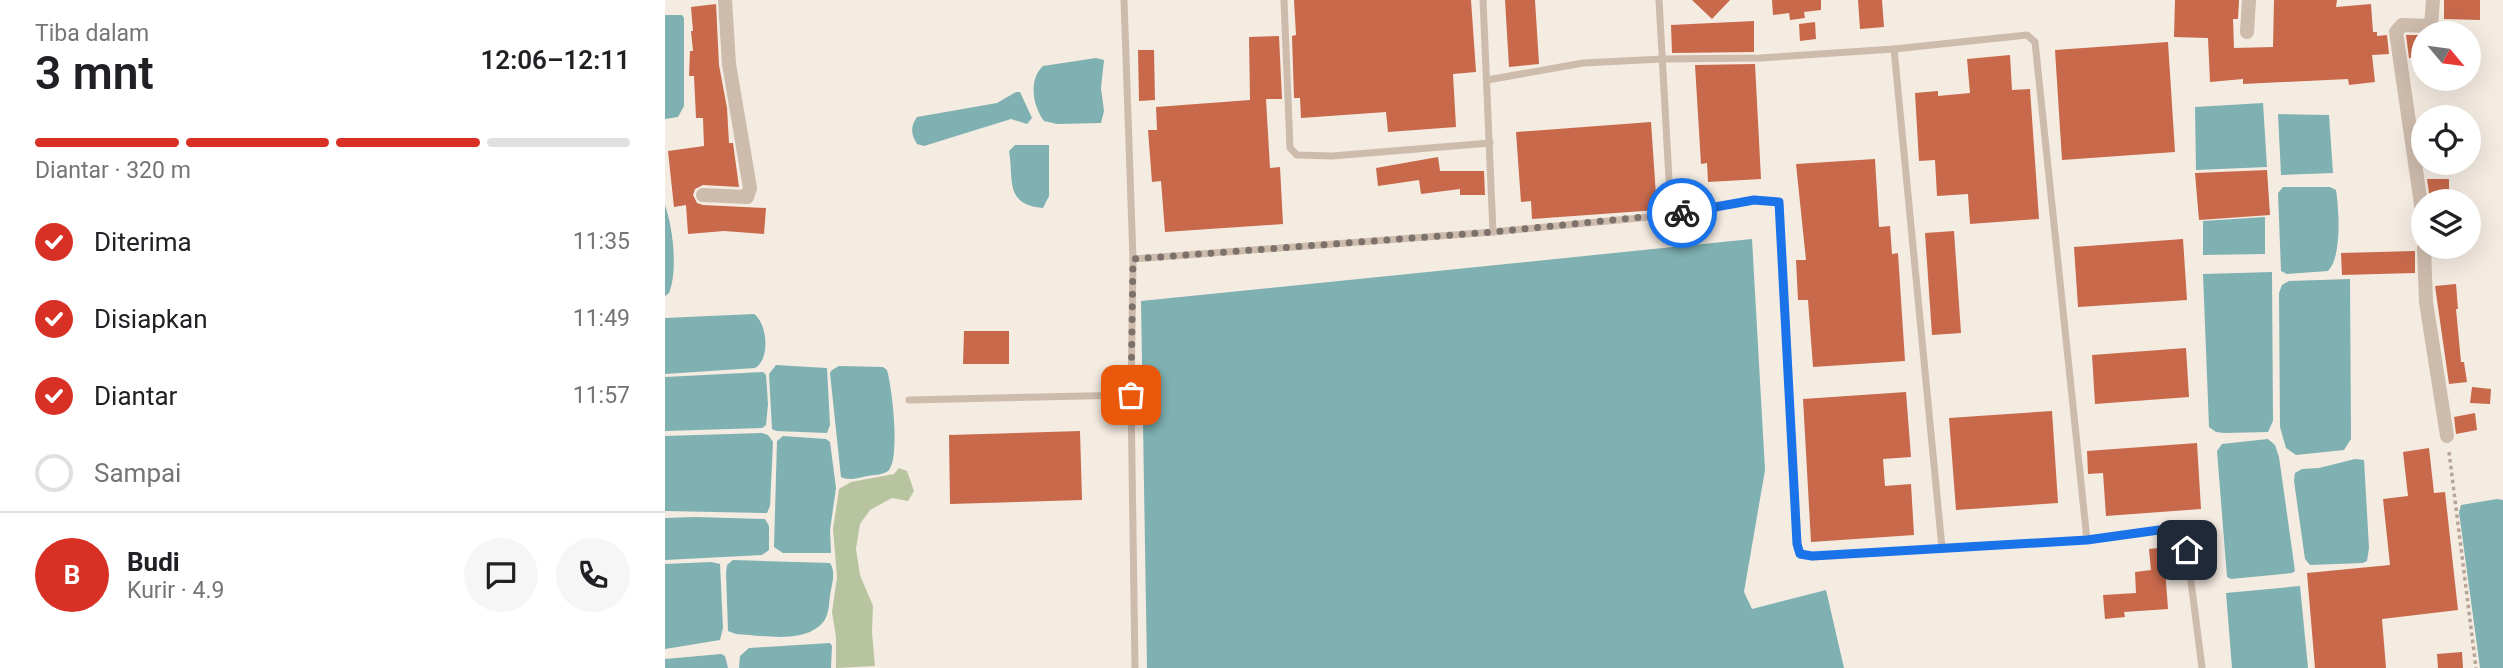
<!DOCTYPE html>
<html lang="id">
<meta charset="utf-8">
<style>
:root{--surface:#fff;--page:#f6f6f6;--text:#202124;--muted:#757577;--line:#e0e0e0;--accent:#d93025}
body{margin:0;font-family:Roboto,sans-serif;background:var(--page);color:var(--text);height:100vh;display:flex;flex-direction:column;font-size:26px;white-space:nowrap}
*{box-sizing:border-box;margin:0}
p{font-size:23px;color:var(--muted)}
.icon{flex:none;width:38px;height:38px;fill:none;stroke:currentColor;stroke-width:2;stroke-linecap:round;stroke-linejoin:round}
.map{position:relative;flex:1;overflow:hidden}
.drawer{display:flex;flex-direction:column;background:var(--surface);width:665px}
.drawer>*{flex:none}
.needle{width:46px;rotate:119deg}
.tools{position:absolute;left:1746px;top:21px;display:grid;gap:14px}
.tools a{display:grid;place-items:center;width:70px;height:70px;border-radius:50%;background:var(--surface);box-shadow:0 7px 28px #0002;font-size:35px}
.pin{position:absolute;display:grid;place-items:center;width:60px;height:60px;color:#fff;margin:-30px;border-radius:14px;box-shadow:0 4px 10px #0006}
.courier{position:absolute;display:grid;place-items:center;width:70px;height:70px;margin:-35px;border:5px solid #1a73e8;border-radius:50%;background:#fff;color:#222;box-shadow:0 2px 9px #0007}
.head em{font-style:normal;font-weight:600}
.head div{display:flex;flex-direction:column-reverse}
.head{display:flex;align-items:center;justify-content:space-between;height:119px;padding:0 35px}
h1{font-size:46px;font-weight:600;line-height:52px}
.bar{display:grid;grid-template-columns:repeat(4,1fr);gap:10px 7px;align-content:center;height:84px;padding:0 35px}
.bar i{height:9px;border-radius:5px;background:var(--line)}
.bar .on{background:var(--accent)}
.bar p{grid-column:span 4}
.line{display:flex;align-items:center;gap:18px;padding:0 35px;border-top:2px solid var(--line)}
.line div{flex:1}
.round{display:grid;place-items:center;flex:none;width:74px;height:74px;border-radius:37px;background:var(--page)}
ol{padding:0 35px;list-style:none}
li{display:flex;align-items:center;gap:21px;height:77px}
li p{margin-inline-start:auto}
li .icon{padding:7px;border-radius:50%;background:var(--accent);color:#fff;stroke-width:4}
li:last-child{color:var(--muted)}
li i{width:38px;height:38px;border:4px solid var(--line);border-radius:50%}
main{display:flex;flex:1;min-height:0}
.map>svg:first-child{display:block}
</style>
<main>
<section class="drawer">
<div class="head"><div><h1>3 mnt</h1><p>Tiba dalam</p></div><em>12:06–12:11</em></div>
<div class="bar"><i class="on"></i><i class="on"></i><i class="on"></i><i></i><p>Diantar · 320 m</p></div>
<ol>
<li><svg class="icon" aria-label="check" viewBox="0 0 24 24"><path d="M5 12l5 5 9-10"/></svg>Diterima<p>11:35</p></li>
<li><svg class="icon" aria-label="check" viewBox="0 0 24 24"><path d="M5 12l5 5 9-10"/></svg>Disiapkan<p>11:49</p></li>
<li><svg class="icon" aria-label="check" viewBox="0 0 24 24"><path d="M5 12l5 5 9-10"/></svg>Diantar<p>11:57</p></li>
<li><i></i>Sampai</li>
</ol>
<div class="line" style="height:126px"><b class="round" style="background:var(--accent);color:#fff">B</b><div><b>Budi</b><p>Kurir · 4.9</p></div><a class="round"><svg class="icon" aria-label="chat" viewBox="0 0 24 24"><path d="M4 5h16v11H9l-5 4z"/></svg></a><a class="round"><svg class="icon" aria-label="phone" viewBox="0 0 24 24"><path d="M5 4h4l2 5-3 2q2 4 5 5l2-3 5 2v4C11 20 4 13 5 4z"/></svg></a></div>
</section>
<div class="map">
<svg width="1838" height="668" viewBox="0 0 1838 668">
<rect width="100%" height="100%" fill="#f4ebe1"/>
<path fill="#b8c4a0" d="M234,468L242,471L249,491L243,501L227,498L205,510L195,524L191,549L195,575L208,606L207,632L210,666L171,668V637L167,612L172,577L168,529L174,489L186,482L229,474Z"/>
<g fill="#7fb0b2">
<path d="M0,15H17L19,18V106L13,117L0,119Z"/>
<path d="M431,58L439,60L436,88L439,111L436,123L392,124L379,121C368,106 363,80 378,66Z"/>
<path d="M351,92H355L367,118L362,124L346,119L259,146L252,144C246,134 245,127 252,117L332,103Z"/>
<path d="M1598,103L1602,167L1531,170L1530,107Z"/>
<path d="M1613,114L1664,115L1668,173L1616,175Z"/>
<path d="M350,145H384V196L378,208C339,205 349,179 344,151Z"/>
<path d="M1618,187H1665L1671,190C1674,210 1677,257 1663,271L1622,274L1616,271L1613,193Z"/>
<path d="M0,205C8,228 13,270 4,293L0,296Z"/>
<path d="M1600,217V254L1538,255V221Z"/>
<path d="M1087,239L1100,470L1079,592L1087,609L1161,590L1179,668H482L476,301Z"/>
<path d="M1607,272L1608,421L1603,432L1559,433L1551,432L1544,427L1538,274Z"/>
<path d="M1685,279L1686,439L1679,450L1631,455L1621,448L1615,427L1614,293L1617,285L1624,281Z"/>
<path d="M89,314C102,323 106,359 90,368L0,374V318Z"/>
<path d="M111,365L162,368L165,425L162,433L111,431L107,429L104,374Z"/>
<path d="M174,366L218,367L222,370C227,386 236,461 223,471C218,475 208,475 202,476C193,478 184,481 176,477L165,373L167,370Z"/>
<path d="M98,372L101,375L103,404L101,425L97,428L0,431V377Z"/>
<path d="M97,433L103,435L108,442L105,506L102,513L0,511V436Z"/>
<path d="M118,436L161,439L165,442L171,488L165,530L166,553H118L109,547L112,441Z"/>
<path d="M1603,439L1610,445L1614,457L1630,571L1627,573L1566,579L1562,577L1552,451L1557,444Z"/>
<path d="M1690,459L1699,460L1704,548L1702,561L1698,563L1645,565L1640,559L1629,481L1630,473L1637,469L1654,468Z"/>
<path d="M1832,499L1838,500V668H1815L1794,512L1796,505Z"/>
<path d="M30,517L100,519L104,526V550L97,555L0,560V518Z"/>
<path d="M68,560L165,563C171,572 167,584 165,595C164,603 164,614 159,621C141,645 96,635 71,634L63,631L61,573L62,565Z"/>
<path d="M46,562L55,564L58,628L55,640L0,649V564Z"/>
<path d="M1635,586L1643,668H1567L1561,593Z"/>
<path d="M165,643L167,646L166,668H74L75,656L84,648Z"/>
<path d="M56,654L60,656L63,668H0V659Z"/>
</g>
<g fill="#c8694b">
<path d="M629,0H806L811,72L788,74L791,127L723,132L721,112L636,118L635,98H629L627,36L631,35Z"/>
<path d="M840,0H870L874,64L844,67Z"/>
<path d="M1027,0H1065L1047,19Z"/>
<path d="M1107,0H1156V10L1139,12L1140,18L1125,20L1124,13L1108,15Z"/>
<path d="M1193,0H1217L1219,27L1195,29Z"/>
<path d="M1510,0H1574L1573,19H1568L1569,48L1608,47L1609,0H1672L1671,7L1706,4L1708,32H1712V36L1722,35L1724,54L1707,55L1710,82L1684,85L1683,79L1578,84V79L1545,82L1543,38L1509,37Z"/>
<path d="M1779,0H1815V20L1779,19Z"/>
<path d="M51,4L54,65L62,108L64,143H68L74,187L38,185L30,189L28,195L32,203L38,205L101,208L99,234L59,231L23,234L21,205L9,207L3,151L39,146L38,118H31L29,76H24L25,51H28L26,31H28L26,7Z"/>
<path d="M1089,21V52L1007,53L1006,25Z"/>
<path d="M1150,22L1151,39L1135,41L1134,24Z"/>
<path d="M1741,35H1759V56L1744,58Z"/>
<path d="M614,36L617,99H601L605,168L615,167L618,224L500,232L496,181L487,182L483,130H492L491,107L585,100L584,37Z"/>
<path d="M1503,42L1510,152L1397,160L1390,50Z"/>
<path d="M473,50H489L490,100L474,101Z"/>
<path d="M1345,55L1347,90L1365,89L1374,219L1305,224L1303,194L1272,196L1270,160L1254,161L1250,93L1273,91V96L1305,93L1302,59Z"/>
<path d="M1090,64L1096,179L1043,182L1042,163L1036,164L1030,65Z"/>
<path d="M986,122L992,210L867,219L866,201L856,202L851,132Z"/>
<path d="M773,157L775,171H819L820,195H795V189L756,194L754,180L713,186L711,168Z"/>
<path d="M1210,159L1214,227L1225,226L1227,254L1233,253L1240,361L1148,367L1143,300H1133L1131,260H1141L1131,164Z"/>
<path d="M1602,170L1605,215L1534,220L1530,173Z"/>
<path d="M1762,179H1784V201L1765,200Z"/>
<path d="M1289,231L1296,333L1267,335L1260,233Z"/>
<path d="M1518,239L1522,300L1413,307L1409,247Z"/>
<path d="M1750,251V273L1677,275L1676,253Z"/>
<path d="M1791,284L1793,309H1791L1796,362H1799L1802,382L1784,384L1770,286Z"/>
<path d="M299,331H344V364H298Z"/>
<path d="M1521,348L1524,397L1430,404L1427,355Z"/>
<path d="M1807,387L1826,389L1825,404L1805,403Z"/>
<path d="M1241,392L1246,457L1218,459L1220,486L1246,484L1249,535L1146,542L1138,399Z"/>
<path d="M1387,411L1393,503L1291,510L1284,418Z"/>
<path d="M1810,413L1812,430L1791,434L1789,417Z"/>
<path d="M415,431L417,500L285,504L284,435Z"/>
<path d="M1532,443L1536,509L1441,516L1438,473L1423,474L1422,451Z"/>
<path d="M1764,448L1769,493L1780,492L1793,610L1717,619L1721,668H1650L1642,573L1725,565L1718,499L1743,496L1738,452Z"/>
<path d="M1502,547L1504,567L1500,568L1503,609L1459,612L1460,617L1440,619L1438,595L1471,593L1470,572L1486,570L1484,549Z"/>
<path d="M1797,652L1798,668H1773L1772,654Z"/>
</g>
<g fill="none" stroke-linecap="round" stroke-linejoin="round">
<path stroke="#b9a596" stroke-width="3.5" stroke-dasharray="3.5 3.5" stroke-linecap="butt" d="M1784,452L1811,668"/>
<g stroke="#cdbbac" stroke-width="7">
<path d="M459,0L468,259L466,395L470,668"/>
<path d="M619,0L625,148L632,155L667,156L825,143"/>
<path d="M818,0L828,232"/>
<path d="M994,0L1006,215"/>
<path d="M1229,49L1277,548"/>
<path d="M822,80L918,63L997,59L1095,58L1229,49L1362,35L1370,42L1422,540"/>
<path d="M468,259L828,232L1006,215L1089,200L1114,202L1132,538L1135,554L1148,557L1422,540L1494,530L1512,534L1522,550L1537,668"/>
<path d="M244,400L466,395"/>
</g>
<g stroke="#cdbbac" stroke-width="14">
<path d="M1582,32L1584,0"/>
<path d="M38,195L82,197L85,188L64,64L60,0"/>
<path d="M1759,225L1731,32L1737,25L1766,26L1768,0"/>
<path d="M1759,247L1761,302L1782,436"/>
</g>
</g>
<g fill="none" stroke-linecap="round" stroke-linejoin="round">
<path stroke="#7c716b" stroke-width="7" stroke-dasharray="0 12.6" d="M466,395L468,259L828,232L1017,213"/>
<path stroke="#1a73e8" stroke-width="9" d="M1017,213L1089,200L1114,202L1132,544L1135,554L1147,556L1422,540L1494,530L1512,534L1522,550"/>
</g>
</svg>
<div class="tools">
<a><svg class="needle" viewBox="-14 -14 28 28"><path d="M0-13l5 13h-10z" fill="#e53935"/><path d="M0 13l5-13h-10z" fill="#757577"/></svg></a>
<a><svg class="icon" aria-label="locate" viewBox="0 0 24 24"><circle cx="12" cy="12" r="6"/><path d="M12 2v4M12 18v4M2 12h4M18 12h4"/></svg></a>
<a><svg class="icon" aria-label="layers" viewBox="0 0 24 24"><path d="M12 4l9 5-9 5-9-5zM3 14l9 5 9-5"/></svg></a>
</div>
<div class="pin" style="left:466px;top:395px;background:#ea580c"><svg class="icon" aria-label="bag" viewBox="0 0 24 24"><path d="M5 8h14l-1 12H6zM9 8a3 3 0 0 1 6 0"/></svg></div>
<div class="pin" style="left:1522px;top:550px;background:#1f2937"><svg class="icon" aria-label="home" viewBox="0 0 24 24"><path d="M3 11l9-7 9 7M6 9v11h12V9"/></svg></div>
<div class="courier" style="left:1017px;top:213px"><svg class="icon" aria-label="bike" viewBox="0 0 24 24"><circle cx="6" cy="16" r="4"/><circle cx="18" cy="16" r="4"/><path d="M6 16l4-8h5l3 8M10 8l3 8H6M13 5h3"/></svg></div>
</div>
</main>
